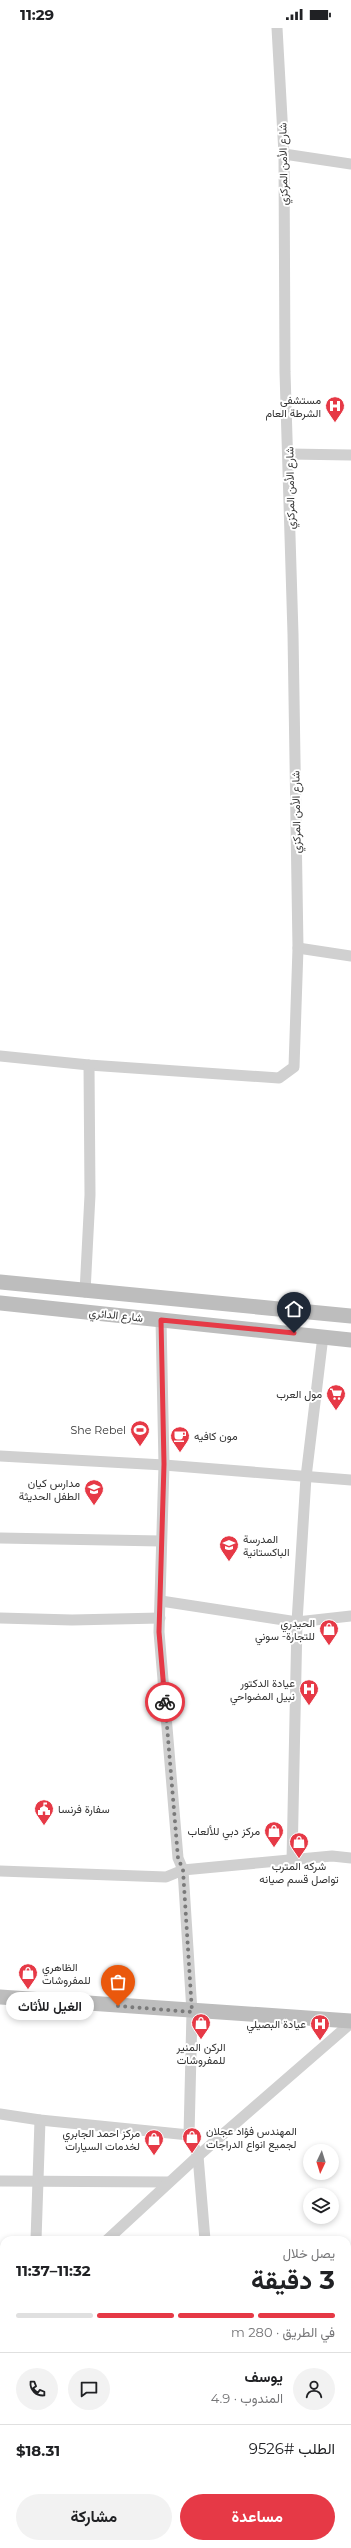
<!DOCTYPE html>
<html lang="ar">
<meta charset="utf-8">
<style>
:root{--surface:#fff;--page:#f2f2f2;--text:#202124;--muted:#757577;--line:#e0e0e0;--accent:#e63946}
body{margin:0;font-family:Montserrat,Vazirmatn,sans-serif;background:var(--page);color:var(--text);direction:rtl;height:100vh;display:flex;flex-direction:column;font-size:15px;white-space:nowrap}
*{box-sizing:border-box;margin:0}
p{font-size:13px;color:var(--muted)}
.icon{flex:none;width:22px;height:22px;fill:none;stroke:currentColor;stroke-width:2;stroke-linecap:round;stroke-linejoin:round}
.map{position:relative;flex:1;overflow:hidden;direction:ltr}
.details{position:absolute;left:0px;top:2208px;width:351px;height:312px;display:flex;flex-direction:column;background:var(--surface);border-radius:12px 12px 0 0;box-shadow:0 2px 6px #0003;direction:rtl}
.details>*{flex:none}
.needle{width:26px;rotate:184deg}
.tools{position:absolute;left:303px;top:2116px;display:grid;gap:8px}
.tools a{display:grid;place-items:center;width:36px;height:36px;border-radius:50%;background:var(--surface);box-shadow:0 2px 6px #0003;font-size:20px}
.pin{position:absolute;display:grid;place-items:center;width:34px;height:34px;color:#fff;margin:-41px -17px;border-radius:50% 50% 50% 0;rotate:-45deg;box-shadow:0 0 4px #0007}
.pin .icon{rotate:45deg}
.courier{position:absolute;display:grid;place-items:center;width:40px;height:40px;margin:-20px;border:3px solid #e63946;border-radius:50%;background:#fff;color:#222;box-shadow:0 1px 5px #0007}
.bubble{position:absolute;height:28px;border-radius:14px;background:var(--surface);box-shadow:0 2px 6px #0003;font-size:13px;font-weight:700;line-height:28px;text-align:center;direction:rtl}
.head em{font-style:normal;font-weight:700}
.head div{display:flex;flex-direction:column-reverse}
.head{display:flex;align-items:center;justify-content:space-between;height:68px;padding:0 16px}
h1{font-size:26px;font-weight:700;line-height:30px}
.bar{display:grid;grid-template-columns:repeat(4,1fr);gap:6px 4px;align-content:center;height:48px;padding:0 16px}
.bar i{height:5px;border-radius:3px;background:var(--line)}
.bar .active{background:var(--accent)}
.bar p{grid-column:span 4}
.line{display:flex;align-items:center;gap:10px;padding:0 16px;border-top:1px solid var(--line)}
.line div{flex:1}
.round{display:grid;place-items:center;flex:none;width:42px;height:42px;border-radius:21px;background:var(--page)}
.action{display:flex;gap:8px;margin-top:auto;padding:8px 16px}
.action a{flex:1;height:46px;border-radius:24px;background:var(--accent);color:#fff;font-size:16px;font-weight:700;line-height:46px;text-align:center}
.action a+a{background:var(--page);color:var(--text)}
.status{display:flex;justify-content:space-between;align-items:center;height:28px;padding:0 20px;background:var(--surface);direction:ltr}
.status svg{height:11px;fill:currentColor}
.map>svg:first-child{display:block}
</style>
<div class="status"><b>11:29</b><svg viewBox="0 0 49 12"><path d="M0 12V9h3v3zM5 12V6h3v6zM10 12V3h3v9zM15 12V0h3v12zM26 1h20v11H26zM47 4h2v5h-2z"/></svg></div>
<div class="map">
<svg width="351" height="2520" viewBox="0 0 351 2520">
<rect width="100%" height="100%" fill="#fff"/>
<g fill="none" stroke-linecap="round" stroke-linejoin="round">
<g stroke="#d0d0d0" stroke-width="11">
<path d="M284,126L351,136"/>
<path d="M289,426L351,427"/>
<path d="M298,920L351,928"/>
<path d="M0,1028L89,1037L279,1050L294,1039L298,920L293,606L285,344L284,126L277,0"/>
<path d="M85,1264L90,1167L89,1037"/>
<path d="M161,1292L164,1437L159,1604L178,1830L183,1842L192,1984L189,2107L198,2128L205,2212"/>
<path d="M0,1428L164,1437L351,1452"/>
<path d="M0,1510L161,1513"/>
<path d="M161,1573L297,1594L351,1588"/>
<path d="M0,1590L72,1592L160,1590"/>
<path d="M292,1833L297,1594L306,1449L323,1308"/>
<path d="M0,1843L166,1849L183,1842L332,1828L351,1830"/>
<path d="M0,2086L40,2092L189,2107"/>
<path d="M0,2153L169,2154"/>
<path d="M36,2212L40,2092"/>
<path d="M107,2212L198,2128L351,1995"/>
<path d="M0,2225H4"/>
<path d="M0,2312L4,2308"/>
<path d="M0,2422H4"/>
<path d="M231,2516V2520"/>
<path d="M76,2520L83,2516"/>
<path d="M138,2520L139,2516"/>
</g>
<g stroke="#bdbdbd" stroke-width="15">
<path d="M0,1254L351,1288"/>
<path d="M0,1275L351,1312"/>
<path d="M0,1969L351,1993"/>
</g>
<g stroke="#ababab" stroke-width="17">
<path d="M347,2291L351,2250"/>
<path d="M342,2516L343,2520"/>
</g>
</g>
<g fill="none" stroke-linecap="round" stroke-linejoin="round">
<path stroke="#7a7a7a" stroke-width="4" stroke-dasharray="0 7.2" d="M118,1978L192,1984L183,1842L178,1830L165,1674"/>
<path stroke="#e63946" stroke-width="5" d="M165,1674L159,1604L164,1436L161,1292L294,1305"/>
</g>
<defs>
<symbol id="hospital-pin" viewBox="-11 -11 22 30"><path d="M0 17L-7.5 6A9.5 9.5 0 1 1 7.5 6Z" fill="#e63946" stroke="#fff"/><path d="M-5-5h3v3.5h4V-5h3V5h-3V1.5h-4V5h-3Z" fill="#fff"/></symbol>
<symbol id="supermarket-pin" viewBox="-11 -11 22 30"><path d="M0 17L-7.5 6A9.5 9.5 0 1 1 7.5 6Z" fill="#e63946" stroke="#fff"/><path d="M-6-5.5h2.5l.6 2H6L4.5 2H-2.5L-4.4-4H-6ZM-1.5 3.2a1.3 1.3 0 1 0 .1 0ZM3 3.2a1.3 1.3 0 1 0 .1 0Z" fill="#fff"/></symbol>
<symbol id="stadium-pin" viewBox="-11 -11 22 30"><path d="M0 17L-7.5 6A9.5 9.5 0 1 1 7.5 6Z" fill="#e63946" stroke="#fff"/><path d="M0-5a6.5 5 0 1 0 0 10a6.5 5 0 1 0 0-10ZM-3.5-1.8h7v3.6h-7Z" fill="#fff"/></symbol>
<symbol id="cafe-pin" viewBox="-11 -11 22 30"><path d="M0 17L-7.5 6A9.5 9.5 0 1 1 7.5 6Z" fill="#e63946" stroke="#fff"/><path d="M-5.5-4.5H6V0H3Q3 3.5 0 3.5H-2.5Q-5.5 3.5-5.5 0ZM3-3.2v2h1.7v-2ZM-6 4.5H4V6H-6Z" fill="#fff"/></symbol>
<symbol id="school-pin" viewBox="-11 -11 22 30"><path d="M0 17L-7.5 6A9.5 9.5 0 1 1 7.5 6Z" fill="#e63946" stroke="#fff"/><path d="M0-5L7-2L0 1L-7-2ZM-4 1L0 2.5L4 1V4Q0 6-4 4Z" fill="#fff"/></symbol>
<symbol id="shop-pin" viewBox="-11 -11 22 30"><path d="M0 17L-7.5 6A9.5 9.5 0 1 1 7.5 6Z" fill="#e63946" stroke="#fff"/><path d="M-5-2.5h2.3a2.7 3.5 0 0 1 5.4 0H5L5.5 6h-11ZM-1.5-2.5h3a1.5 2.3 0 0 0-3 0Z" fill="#fff"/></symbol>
<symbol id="civic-pin" viewBox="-11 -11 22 30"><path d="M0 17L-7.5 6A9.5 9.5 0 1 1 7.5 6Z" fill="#e63946" stroke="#fff"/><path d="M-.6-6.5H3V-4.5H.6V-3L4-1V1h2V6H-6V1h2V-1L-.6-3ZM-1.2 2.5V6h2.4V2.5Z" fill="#fff"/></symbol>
</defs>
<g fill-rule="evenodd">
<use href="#hospital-pin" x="324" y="367" width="22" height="30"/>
<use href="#supermarket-pin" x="325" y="1355" width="22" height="30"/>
<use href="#stadium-pin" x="129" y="1391" width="22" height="30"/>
<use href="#cafe-pin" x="169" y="1397" width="22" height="30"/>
<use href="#school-pin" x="83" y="1450" width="22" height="30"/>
<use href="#school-pin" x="218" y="1506" width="22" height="30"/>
<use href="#shop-pin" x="318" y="1590" width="22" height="30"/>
<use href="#hospital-pin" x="298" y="1650" width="22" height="30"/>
<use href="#civic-pin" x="33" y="1770" width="22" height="30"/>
<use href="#shop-pin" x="263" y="1792" width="22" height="30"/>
<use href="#shop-pin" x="288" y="1803" width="22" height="30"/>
<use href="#shop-pin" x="17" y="1934" width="22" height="30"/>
<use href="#shop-pin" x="190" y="1984" width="22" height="30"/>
<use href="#hospital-pin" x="309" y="1985" width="22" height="30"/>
<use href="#shop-pin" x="181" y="2098" width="22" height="30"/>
<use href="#shop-pin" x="143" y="2100" width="22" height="30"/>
</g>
<g text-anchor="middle" stroke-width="4" stroke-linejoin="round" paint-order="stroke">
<g font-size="11" fill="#333" stroke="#fff">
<text transform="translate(283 136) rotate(-91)" y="4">شارع الأمن المركزي</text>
<text transform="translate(290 460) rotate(-91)" y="4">شارع الأمن المركزي</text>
<text transform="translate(296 784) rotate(-91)" y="4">شارع الأمن المركزي</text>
<text transform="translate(116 1287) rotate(6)" y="4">شارع الدائري</text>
</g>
<g font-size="11" fill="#333" stroke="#fff" text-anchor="end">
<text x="321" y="376">مستشفى<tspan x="321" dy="13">الشرطة العام</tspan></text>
<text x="322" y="1370">مول العرب</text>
<text x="126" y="1406">She Rebel</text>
<text x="194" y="1412" text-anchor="start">مون كافيه</text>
<text x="80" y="1459">مدارس كيان<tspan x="80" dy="13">الطفل الحديثة</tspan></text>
<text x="243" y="1515" text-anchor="start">المدرسة<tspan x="243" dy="13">الباكستانية</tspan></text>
<text x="315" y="1599">الحيدري<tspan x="315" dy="13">للتجارة- سوني</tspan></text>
<text x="295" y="1659">عيادة الدكتور<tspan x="295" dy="13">نبيل المضواحي</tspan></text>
<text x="58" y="1785" text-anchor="start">سفارة فرنسا</text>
<text x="260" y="1807">مركز دبي للألعاب</text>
<text x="299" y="1842" text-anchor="middle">شركه المترب<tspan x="299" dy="13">تواصل قسم صيانه</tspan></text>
<text x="42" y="1943" text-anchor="start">الظاهري<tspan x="42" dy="13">للمفروشات</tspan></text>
<text x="306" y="2000">عيادة البصيلي</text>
<text x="201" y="2023" text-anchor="middle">الركن المنير<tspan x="201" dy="13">للمفروشات</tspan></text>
<text x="206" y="2107" text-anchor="start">المهندس فؤاد عجلان<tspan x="206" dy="13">لجميع انواع الدراجات</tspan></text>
<text x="140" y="2109">مركز احمد الجابري<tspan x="140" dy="13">لخدمات السيارات</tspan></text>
</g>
</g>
</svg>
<div class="tools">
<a><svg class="needle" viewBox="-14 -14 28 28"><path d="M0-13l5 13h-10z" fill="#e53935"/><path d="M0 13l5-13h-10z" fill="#757577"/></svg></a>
<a><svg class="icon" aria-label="layers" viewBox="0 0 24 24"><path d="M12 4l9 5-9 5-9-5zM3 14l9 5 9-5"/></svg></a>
</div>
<div class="pin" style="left:118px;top:1978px;background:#ea580c"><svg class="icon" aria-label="bag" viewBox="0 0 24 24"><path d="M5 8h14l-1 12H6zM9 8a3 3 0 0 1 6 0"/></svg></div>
<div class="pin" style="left:294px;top:1305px;background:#1f2937"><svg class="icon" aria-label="home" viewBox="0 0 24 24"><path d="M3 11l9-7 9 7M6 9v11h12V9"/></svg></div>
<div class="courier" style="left:165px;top:1674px"><svg class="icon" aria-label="bike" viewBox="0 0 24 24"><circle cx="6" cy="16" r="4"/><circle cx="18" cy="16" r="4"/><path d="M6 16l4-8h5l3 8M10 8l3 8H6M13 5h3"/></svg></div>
<div class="bubble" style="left:6px;top:1964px;width:88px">الغيل للأثاث</div>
<section class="details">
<div class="head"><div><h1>3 دقيقة</h1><p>يصل خلال</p></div><em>11:32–11:37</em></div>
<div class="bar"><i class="active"></i><i class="active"></i><i class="active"></i><i></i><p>في الطريق · 280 m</p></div>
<div class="line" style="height:72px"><a class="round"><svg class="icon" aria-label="person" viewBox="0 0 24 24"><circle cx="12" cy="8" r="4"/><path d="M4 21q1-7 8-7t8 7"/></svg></a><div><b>يوسف</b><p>المندوب · 4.9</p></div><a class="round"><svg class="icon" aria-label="chat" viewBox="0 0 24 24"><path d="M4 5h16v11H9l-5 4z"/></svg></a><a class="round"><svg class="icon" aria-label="phone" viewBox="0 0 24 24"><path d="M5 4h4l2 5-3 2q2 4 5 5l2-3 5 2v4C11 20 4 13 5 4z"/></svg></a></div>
<div class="line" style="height:52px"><div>الطلب #9526</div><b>$18.31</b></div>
<div class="action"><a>مساعدة</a><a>مشاركة</a></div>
</section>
</div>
